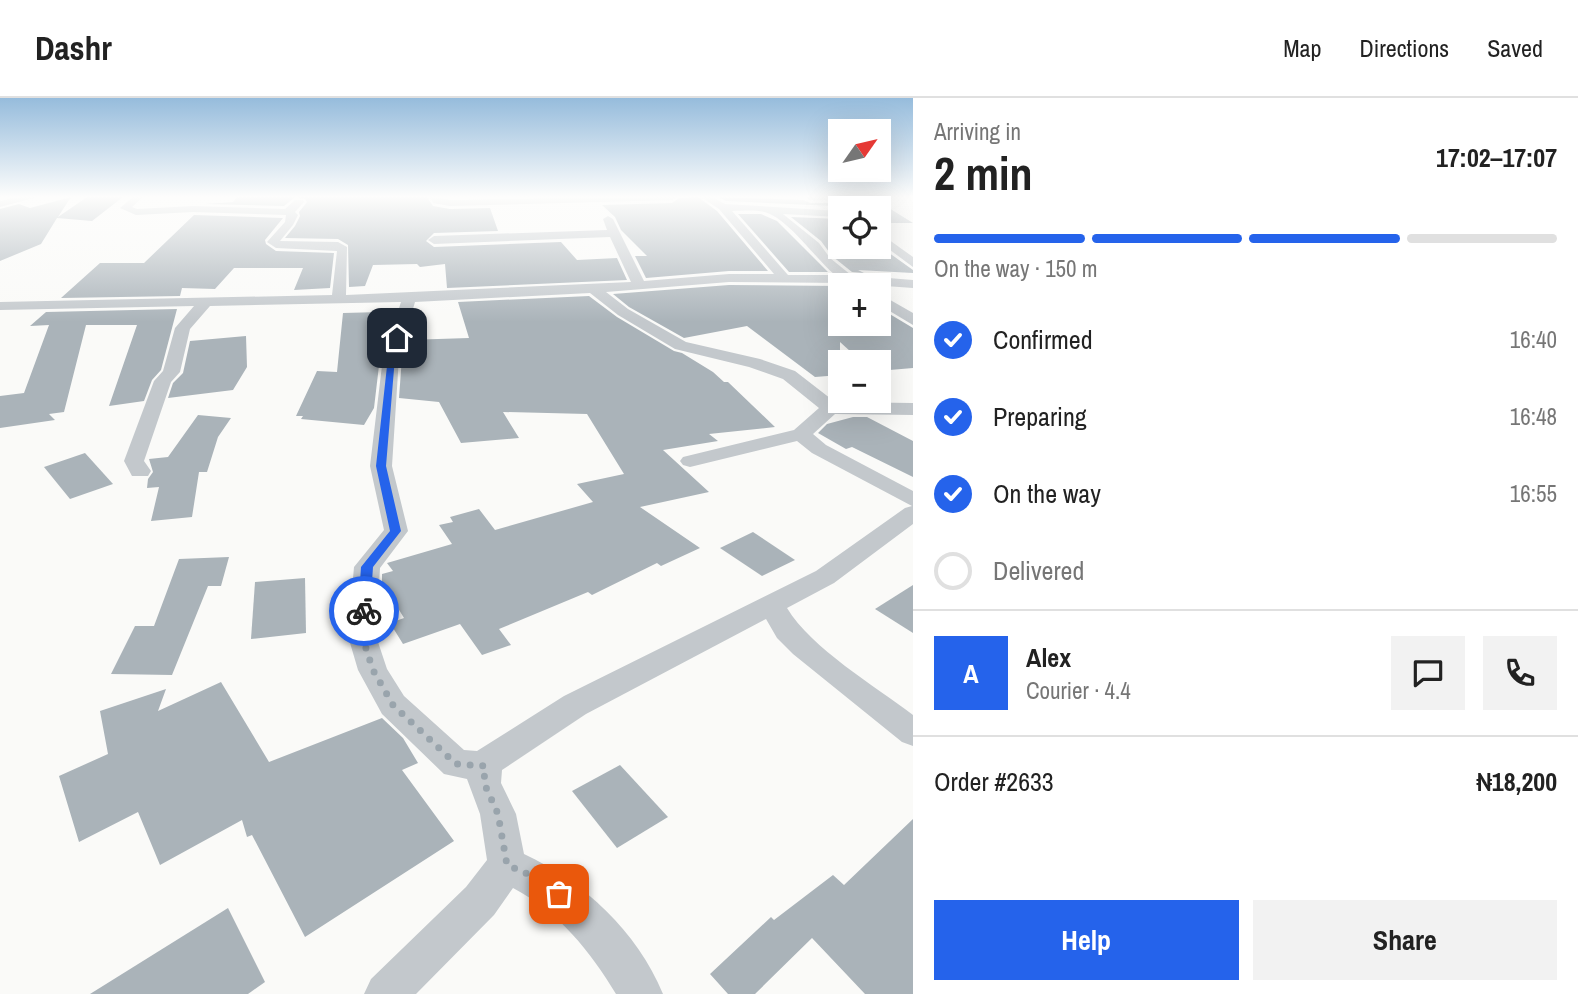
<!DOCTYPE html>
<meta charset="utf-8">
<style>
:root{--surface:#fff;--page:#f2f2f2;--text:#222;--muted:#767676;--line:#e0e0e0;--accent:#2563eb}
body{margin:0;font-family:"Archivo Narrow",sans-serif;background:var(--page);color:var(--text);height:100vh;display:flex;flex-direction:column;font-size:26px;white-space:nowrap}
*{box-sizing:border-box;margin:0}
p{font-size:23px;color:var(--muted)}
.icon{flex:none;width:38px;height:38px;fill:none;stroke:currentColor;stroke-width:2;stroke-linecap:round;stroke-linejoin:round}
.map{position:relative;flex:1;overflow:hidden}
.details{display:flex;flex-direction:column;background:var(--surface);width:665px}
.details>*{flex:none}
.needle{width:46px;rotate:56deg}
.controls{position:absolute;left:828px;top:21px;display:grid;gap:14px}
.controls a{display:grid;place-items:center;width:63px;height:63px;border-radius:0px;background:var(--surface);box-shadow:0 7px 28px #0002;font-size:35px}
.pin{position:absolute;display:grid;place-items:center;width:60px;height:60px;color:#fff;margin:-30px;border-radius:14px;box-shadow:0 4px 10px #0006}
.courier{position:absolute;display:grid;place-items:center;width:70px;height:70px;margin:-35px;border:5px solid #2563eb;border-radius:50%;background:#fff;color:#222;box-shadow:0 2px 9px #0007}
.headline em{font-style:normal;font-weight:700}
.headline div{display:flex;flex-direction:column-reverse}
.headline{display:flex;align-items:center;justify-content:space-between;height:119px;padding:0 21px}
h1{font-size:46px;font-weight:700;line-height:52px}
.bar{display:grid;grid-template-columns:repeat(4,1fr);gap:10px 7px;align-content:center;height:84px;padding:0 21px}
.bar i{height:9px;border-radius:5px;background:var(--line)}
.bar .on{background:var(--accent)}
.bar p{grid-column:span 4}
.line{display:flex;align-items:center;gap:18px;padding:0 21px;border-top:2px solid var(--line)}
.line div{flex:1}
.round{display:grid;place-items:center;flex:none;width:74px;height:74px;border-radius:0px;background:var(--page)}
ol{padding:0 21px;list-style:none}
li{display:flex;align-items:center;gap:21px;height:77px}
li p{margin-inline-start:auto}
li .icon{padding:7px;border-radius:50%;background:var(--accent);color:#fff;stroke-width:4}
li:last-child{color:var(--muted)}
li i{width:38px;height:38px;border:4px solid var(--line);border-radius:50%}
.action{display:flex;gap:14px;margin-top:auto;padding:14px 21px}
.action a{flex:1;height:80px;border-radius:0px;background:var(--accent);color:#fff;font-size:28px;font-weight:700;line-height:80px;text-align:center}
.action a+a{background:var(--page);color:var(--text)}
header{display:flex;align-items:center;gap:42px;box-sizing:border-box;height:98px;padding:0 35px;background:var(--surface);border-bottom:2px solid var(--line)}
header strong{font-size:33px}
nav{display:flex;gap:38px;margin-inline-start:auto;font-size:24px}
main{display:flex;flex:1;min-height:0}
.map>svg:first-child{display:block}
</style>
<header>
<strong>Dashr</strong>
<nav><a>Map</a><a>Directions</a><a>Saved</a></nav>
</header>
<main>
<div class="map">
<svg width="913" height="896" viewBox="0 0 913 896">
<rect width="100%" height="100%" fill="#fafaf8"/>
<g fill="#aab3b9">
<path d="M71,99L58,119L87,99H123L92,123L57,120L41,146L0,163V111L19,106L30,110Z"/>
<path d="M237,99H427L433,108L450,111L490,110L498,133L434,135L426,143L434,149L561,144L577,162L617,160L627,182L447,190L445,166L420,169L417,166L373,167L365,188L349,189L348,147L338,141L285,140L295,128L300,118L299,114L307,104L305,101L295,99L284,108L205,106L233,104Z"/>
<path d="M693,99H698L717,113L768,173H729L646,180L635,158H647L621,132L615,119L602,107L672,105L679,100Z"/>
<path d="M718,99L804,102L810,105H868L876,102L913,125H878V110L726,103Z"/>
<path d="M738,116H761L777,123L828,174H789Z"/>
<path d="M194,117L283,120L265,142L266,146L276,153L334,155L330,190L294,192L303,170H234L215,191L182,190L180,198L61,200L100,165H144Z"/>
<path d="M791,119L840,121V149L878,147L913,172V175L858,172L864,175L852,174L832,158L821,143Z"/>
<path d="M729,187L840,188V226H878V209L913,230V270L878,273V264H862L840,244V277L815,279L747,228L684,240L629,209L613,196Z"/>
<path d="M589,198L617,219L674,253L682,255L713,274L724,284H728L775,329L709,336L718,343L663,352L709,394L640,409L700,450L661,468L657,465L592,497L588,494L499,531L511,547L482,557L460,526L403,546L390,525L404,520L382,484V476L393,473L387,465L452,446L439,427L453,424L450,419L479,411L495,432L593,404L577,386L624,376L587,316L503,314L519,340L461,345L439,304L399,300L402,259L407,242L469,240L458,204Z"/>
<path d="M177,211L161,272L152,282L144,303L109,308L137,227H86L64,314L49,316L55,322L0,330V298L24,295L49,227L30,228L46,214Z"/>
<path d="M381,214L382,243H386L380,259L374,310L364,327L301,321L303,318H296L317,273L337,274L343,215Z"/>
<path d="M246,238L247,269L233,292L168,300L173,285L183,275L190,243Z"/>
<path d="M198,317L231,320L218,339L207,374H199L192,419L151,423L159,389L147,390L148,381L153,374L149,361L168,359Z"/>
<path d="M853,319H867L913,343V379L852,349L846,351L818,335L827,326Z"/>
<path d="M85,355L113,386L70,401L44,369Z"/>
<path d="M753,434L795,462L762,478L720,450Z"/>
<path d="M229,459L221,488H208L172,577L111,576L135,528H154L179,461Z"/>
<path d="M305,480L306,535L251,541L255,484Z"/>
<path d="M913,487V535L875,511Z"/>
<path d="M221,584L269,664L382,620L403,640L418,665L402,672L454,743L305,839L252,737L247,739L242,722L160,767L138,714L79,744L59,678L108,656L100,613L166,591L158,613Z"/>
<path d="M620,667L668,719L617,750L572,693Z"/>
<path d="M913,721V896H865L812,840L755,896H728L710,876L771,819L774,822L833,777L844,787Z"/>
<path d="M228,810L265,884L248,896H90Z"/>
</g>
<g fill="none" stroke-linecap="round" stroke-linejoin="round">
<g fill="#c3c8cc" fill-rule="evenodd">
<path d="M20,99H37L0,109V103Z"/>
<path d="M133,99H143L132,109L137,111L193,108L285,111L295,102H303L304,104L295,114L298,117L293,127L280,143L338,144L347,149L346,197L631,184L610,139L434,146L428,142L434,138L607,132L603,121L608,118L613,121L644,183L729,176H774L719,111L701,99H712L725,106L840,113L839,119L783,116L819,145L830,160L851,177L913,182V190L844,185L729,184L606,194L628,211L686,244L760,261L795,273L835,304L913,305V317L835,316L813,336L826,347L913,393V426L834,485L787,510C812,551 874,587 913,617V648L902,644L793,556L777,540L766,521L586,616L502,672L501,685L516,716L524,756C584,784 637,833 663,896H616C590,853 559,814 513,790L494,817L416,896H364L371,881L466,789L487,762L480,716L467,681L444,676L382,616L358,572L348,538L354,469L384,432L370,368L383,259L401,204L210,208L190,231L180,274L171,284L144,363L151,373L148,378H132L124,363L154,283L163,273L175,230L194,208L0,212V204L332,197L337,153L276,150L267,144L285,124L286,117L193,114L136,117L120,110ZM732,113C743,113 761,111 770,116C793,127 815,160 835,177H788ZM590,195L618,217L675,251L749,269L783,281L819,310L794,332L683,359L680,363L683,367L690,369L797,343L812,355L912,408L905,410L816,473L564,598L477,653L464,652L404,598L387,571L376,538L380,470L408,433L392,368L399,259L415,204Z"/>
<path d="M430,99L450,102L677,99L672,102L450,108L433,105Z"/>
<path d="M805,99H873L868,102H810Z"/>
<path d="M878,134L913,159V169L878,143Z"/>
<path d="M878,195L913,215V227L878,206Z"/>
</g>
</g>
<linearGradient id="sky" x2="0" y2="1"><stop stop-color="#96bcdc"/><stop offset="0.44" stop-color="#fdfdfc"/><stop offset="1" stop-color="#fdfdfc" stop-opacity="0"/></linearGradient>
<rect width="913" height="224" fill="url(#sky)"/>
<path fill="#2563eb" d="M397,237L401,240L395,259L386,368L401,433L373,469L370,513L364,517L358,513L361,469L390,433L376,368L388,259L394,240Z"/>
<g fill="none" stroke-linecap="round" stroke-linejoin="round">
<path stroke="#99a4ac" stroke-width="7" stroke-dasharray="0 12.6" d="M364,513L362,538L373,572L393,607L456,666L485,668L484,685L498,716L507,767L539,781L559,796"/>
</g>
</svg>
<div class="controls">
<a><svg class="needle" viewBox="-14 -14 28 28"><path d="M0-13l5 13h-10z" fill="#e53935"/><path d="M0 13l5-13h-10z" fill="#767676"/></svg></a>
<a><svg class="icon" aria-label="locate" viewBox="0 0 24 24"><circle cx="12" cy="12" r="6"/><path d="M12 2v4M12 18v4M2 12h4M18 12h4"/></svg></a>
<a>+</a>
<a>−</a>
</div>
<div class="pin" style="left:559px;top:796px;background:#ea580c"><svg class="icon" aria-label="bag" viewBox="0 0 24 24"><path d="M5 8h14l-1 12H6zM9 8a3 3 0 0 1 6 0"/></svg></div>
<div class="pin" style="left:397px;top:240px;background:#1f2937"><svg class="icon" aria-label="home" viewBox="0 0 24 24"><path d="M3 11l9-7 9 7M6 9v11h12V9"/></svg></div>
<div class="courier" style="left:364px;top:513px"><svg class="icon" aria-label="bike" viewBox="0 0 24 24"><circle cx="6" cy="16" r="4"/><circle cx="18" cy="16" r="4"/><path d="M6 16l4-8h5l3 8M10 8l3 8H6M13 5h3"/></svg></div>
</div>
<section class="details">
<div class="headline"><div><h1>2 min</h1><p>Arriving in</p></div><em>17:02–17:07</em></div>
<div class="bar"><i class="on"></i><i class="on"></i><i class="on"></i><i></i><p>On the way · 150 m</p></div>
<ol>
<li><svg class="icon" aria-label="check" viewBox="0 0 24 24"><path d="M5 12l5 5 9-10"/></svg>Confirmed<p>16:40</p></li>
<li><svg class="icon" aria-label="check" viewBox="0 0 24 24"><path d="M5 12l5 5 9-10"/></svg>Preparing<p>16:48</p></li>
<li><svg class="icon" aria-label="check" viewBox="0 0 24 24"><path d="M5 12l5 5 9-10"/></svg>On the way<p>16:55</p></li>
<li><i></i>Delivered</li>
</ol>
<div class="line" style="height:126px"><b class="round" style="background:var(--accent);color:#fff">A</b><div><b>Alex</b><p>Courier · 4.4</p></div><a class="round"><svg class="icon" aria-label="chat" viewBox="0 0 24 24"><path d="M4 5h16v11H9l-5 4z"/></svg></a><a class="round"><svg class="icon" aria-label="phone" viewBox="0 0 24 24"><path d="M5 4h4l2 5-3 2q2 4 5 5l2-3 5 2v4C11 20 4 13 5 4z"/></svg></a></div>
<div class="line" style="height:91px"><div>Order #2633</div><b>₦18,200</b></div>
<div class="action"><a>Help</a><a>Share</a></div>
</section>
</main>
